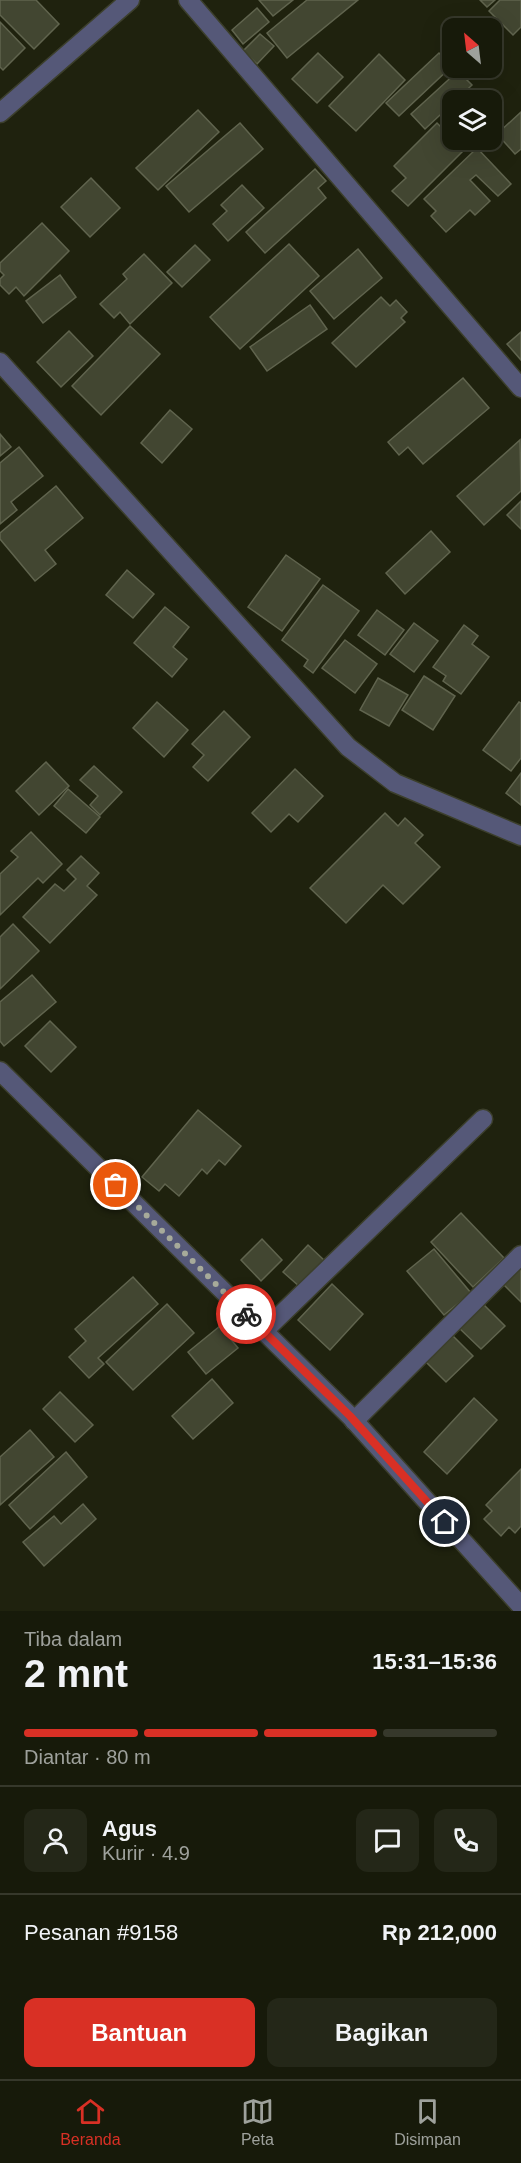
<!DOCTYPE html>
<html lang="id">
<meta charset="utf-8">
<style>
:root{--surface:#171a0a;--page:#242718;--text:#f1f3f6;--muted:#9ea19c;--line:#36382b;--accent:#d93025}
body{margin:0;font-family:Arial,sans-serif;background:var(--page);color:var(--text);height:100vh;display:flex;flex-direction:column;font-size:22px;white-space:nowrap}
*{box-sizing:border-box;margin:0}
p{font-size:20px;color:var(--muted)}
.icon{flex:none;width:33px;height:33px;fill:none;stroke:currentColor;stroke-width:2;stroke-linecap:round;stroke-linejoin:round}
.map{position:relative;height:1611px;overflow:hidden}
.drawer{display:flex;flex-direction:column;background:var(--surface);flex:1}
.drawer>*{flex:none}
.needle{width:39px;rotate:332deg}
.controls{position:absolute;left:442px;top:18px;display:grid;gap:12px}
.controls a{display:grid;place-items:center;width:60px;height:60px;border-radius:12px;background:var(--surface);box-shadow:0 6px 24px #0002,0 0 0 2px var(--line);font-size:30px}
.pin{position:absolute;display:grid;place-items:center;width:51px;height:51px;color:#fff;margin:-26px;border:3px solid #fff;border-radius:50%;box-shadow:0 2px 6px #0007}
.courier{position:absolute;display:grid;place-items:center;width:60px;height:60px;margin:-30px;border:4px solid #d93025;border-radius:50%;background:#fff;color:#222;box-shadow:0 2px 8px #0007}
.headline em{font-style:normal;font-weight:600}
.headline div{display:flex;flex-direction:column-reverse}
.headline{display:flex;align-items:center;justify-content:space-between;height:102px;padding:0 24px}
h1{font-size:39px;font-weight:600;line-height:45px}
.bar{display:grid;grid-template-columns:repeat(4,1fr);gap:9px 6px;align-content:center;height:72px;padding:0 24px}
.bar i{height:8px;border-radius:4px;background:var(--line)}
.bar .active{background:var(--accent)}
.bar p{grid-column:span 4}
.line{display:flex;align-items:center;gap:15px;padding:0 24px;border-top:2px solid var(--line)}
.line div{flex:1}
.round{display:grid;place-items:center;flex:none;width:63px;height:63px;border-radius:12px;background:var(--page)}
.button{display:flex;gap:12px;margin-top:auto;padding:12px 24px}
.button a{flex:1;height:69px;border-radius:12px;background:var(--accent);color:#fff;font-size:24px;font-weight:600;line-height:69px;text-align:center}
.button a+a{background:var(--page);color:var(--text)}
.dock{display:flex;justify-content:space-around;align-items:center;height:84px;border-top:2px solid var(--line);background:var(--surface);font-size:16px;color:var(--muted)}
.dock a{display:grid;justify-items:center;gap:3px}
.dock .active{color:var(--accent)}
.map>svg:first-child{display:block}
</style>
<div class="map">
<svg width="521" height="1611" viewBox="0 0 521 1611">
<rect width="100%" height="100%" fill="#1f220e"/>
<g fill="#424631" stroke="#60644e" stroke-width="1.5">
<path d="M0,0H36L59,24L34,49L0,15Z"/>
<path d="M259,0H293L273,16Z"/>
<path d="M307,0H358L287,58L267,33Z"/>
<path d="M480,0H495L487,7Z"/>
<path d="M500,0H521V27L513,35L489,11Z"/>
<path d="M257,8L269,22L243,44L232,30Z"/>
<path d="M0,22L25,48L3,70L0,67Z"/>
<path d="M260,34L274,46L257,64L243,51Z"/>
<path d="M318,53L343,77L317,103L292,79Z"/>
<path d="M439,53L452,66L399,116L386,103Z"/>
<path d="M379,54L405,80L356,131L329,106Z"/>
<path d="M458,71L472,85L456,100H453V103L425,129L411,114Z"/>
<path d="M198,110L219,132L158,190L136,168Z"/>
<path d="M521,112V149L515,154L497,134Z"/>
<path d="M240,123L263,149L189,212L166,186Z"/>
<path d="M437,123L464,150L408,206L392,191L406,178L394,166Z"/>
<path d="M477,148L511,184L498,196L476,175L470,180L490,201L475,215L470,210L446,232L431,216L436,211L424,199Z"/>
<path d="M315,169L326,181L318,188L326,198L265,253L246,232Z"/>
<path d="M91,178L120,208L90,237L61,207Z"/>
<path d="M242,185L264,208L228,241L213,224L227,211L221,205Z"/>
<path d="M42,223L69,251L24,296L16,287L9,294L0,285V279L4,275L0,271V263Z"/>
<path d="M289,244L319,276L240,349L210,317Z"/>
<path d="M195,245L210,260L182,287L167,272Z"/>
<path d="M358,249L382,278L334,319L310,291Z"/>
<path d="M144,254L172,283L130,324L120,312L114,318L100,304L127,279L123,274Z"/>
<path d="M60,275L76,297L43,323L26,301Z"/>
<path d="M381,297L390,306L396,300L407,312L401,318L405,322L356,367L332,343Z"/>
<path d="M310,305L327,329L267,371L250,347Z"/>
<path d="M130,326L160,354L101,415L72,386Z"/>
<path d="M69,331L93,356L61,387L37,362Z"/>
<path d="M521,332V360L507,344Z"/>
<path d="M463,378L489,408L423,464L408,447L399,455L388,442Z"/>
<path d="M170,410L192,429L162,463L141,443Z"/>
<path d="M0,434L11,447L0,456Z"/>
<path d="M520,440L521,491L484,525L457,496Z"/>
<path d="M19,447L43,476L11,502L17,510L0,524V463Z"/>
<path d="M56,486L83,518L45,550L56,564L35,581L0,539V533Z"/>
<path d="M521,501V529L507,515Z"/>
<path d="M431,531L450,552L405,594L386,573Z"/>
<path d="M286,555L320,579L282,631L248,607Z"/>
<path d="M127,570L154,594L133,618L106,595Z"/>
<path d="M323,585L359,611L313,673L304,666L308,660L282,640Z"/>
<path d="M165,607L189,627L173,647L187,659L172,677L134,643Z"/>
<path d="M377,610L404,630L385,655L358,635Z"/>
<path d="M414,623L438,641L414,672L390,654Z"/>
<path d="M464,625L478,636L472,644L489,657L461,694L443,681L446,676L433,667Z"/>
<path d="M345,640L377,664L355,693L322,668Z"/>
<path d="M424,676L455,696L433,730L402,710Z"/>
<path d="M378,678L408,695L389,726L360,710Z"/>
<path d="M157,702L188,730L164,757L133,728Z"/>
<path d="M519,702L521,703V758L511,771L483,750Z"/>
<path d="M224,711L250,737L208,781L193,767L204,755L192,744Z"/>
<path d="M46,762L69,786L39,815L16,791Z"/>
<path d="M94,766L122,792L100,815L90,805L98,796L80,780Z"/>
<path d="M295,769L323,796L298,822L289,814L271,832L252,813Z"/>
<path d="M521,773V805L506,793Z"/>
<path d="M68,789L100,817L86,833L54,806Z"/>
<path d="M385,813L398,826L405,818L423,835L415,843L440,867L403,904L383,885L346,923L310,888Z"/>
<path d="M31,832L62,864L43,883L38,878L0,915V874L18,857L11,851Z"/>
<path d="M81,856L99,873L87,886L97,895L50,943L23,917L55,884L64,891L76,879L67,870Z"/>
<path d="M13,924L39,951L0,989V937Z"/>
<path d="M32,975L56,1002L4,1046L0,1041V1002Z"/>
<path d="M50,1021L76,1047L51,1072L25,1046Z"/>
<path d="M198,1110L241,1146L225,1165L219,1160L207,1174L202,1169L179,1196L165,1184L159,1191L142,1177Z"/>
<path d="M461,1213L504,1258L473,1287L431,1242Z"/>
<path d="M262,1239L282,1260L261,1281L241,1260Z"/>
<path d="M308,1245L325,1261L300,1287L283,1272Z"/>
<path d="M434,1249L471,1293L444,1315L407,1271Z"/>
<path d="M521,1264V1302L502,1283Z"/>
<path d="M133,1277L158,1304L98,1358L104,1364L89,1378L69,1357L86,1341L75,1329Z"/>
<path d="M332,1284L363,1314L330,1350L298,1320Z"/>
<path d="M481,1302L505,1326L481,1349L457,1326Z"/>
<path d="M167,1304L194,1333L133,1390L106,1362Z"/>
<path d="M220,1326L238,1348L206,1374L188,1352Z"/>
<path d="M453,1336L473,1356L446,1382L426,1362Z"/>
<path d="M212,1379L233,1403L193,1439L172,1416Z"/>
<path d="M60,1392L93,1425L75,1442L43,1409Z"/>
<path d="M474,1398L497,1420L447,1474L424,1452Z"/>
<path d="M30,1430L54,1457L0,1505V1457Z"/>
<path d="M66,1452L87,1477L30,1529L9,1505Z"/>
<path d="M521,1469V1526L515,1533L509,1527L501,1536L484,1519L492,1511L486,1505Z"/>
<path d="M83,1504L96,1519L44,1566L23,1542L54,1516L61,1524Z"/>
</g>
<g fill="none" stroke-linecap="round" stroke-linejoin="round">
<defs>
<g id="minor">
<path d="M188,0L521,388"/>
<path d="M0,113L130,0"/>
<path d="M0,362L348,747L395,783L521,836"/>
<path d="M0,1071L350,1416L521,1606"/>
<path d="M264,1331L483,1119"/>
<path d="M354,1421L521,1255"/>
</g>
</defs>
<use href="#minor" stroke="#3c3f2c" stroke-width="21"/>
<use href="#minor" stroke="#555878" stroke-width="18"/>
</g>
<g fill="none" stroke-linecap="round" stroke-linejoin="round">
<path stroke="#a7aa9a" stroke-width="6" stroke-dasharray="0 10.8" d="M116,1185L246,1314"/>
<path stroke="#d93025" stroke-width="8" d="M246,1314L350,1416L445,1522"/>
</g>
</svg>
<div class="controls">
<a><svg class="needle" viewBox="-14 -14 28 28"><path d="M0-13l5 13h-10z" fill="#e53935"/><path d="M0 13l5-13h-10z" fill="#9ea19c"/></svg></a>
<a><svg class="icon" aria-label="layers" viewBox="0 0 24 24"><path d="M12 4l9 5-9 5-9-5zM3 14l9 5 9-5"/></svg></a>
</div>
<div class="pin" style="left:116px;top:1185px;background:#ea580c"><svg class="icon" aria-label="bag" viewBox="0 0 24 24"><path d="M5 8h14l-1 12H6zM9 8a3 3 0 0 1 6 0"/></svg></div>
<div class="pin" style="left:445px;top:1522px;background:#1f2937"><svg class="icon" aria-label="home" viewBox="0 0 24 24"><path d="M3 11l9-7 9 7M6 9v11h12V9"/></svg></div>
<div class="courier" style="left:246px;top:1314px"><svg class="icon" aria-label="bike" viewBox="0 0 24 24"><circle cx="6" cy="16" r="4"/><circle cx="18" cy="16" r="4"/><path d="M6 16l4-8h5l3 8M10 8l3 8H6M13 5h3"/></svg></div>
</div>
<section class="drawer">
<div class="headline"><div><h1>2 mnt</h1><p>Tiba dalam</p></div><em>15:31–15:36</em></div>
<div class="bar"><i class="active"></i><i class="active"></i><i class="active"></i><i></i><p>Diantar · 80 m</p></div>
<div class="line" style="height:108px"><a class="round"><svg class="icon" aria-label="person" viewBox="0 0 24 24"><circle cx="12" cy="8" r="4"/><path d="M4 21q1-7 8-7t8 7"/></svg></a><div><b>Agus</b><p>Kurir · 4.9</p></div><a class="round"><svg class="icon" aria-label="chat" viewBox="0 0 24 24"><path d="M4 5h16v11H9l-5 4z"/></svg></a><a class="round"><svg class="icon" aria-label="phone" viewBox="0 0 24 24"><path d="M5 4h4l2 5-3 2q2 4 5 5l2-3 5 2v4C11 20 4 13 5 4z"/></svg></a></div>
<div class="line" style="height:78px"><div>Pesanan #9158</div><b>Rp 212,000</b></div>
<div class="button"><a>Bantuan</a><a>Bagikan</a></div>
</section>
<nav class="dock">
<a class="active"><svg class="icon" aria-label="home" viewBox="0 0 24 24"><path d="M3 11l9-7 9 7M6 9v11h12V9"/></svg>Beranda</a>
<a><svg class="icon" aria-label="map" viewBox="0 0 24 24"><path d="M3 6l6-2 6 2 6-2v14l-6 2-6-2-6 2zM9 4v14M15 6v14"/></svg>Peta</a>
<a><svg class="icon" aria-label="saved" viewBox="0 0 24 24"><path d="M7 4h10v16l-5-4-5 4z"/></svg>Disimpan</a>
</nav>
